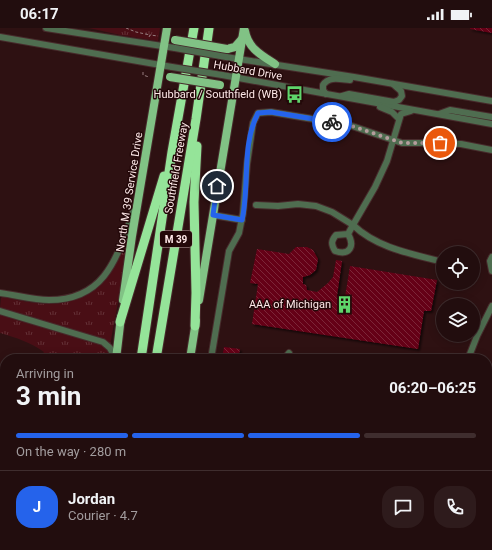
<!DOCTYPE html>
<meta charset="utf-8">
<style>
:root{--surface:#220d0e;--page:#2e1b1c;--text:#f1f3f6;--muted:#a29c9e;--line:#3f2d2e;--accent:#2563eb}
body{margin:0;font-family:Roboto,sans-serif;background:var(--page);color:var(--text);height:100vh;display:flex;flex-direction:column;font-size:15px;white-space:nowrap}
*{box-sizing:border-box;margin:0}
p{font-size:13px;color:var(--muted)}
.icon{flex:none;width:22px;height:22px;fill:none;stroke:currentColor;stroke-width:2;stroke-linecap:round;stroke-linejoin:round}
.map{position:relative;flex:1;overflow:hidden}
.side{position:absolute;left:0px;top:326px;width:492px;height:196px;display:flex;flex-direction:column;background:var(--surface);border-radius:16px 16px 0 0;box-shadow:0 2px 10px #0003,0 0 0 1px var(--line)}
.side>*{flex:none}
.fabs{position:absolute;left:436px;top:218px;display:grid;gap:8px}
.fabs a{display:grid;place-items:center;width:44px;height:44px;border-radius:50%;background:var(--surface);box-shadow:0 2px 10px #0003,0 0 0 1px var(--line);font-size:20px}
.pin{position:absolute;display:grid;place-items:center;width:34px;height:34px;color:#fff;margin:-17px;border:2px solid #fff;border-radius:50%;box-shadow:0 1px 4px #0007}
.courier{position:absolute;display:grid;place-items:center;width:40px;height:40px;margin:-20px;border:3px solid #2563eb;border-radius:50%;background:#fff;color:#222;box-shadow:0 1px 5px #0007}
.head em{font-style:normal;font-weight:700}
.head div{display:flex;flex-direction:column-reverse}
.head{display:flex;align-items:center;justify-content:space-between;height:68px;padding:0 16px}
h1{font-size:26px;font-weight:700;line-height:30px}
.bar{display:grid;grid-template-columns:repeat(4,1fr);gap:6px 4px;align-content:center;height:48px;padding:0 16px}
.bar i{height:5px;border-radius:3px;background:var(--line)}
.bar .active{background:var(--accent)}
.bar p{grid-column:span 4}
.line{display:flex;align-items:center;gap:10px;padding:0 16px;border-top:1px solid var(--line)}
.line div{flex:1}
.round{display:grid;place-items:center;flex:none;width:42px;height:42px;border-radius:16px;background:var(--page)}
.status{display:flex;justify-content:space-between;align-items:center;height:28px;padding:0 20px;background:var(--surface);direction:ltr}
.status svg{height:11px;fill:currentColor}
.map>svg:first-child{display:block}
</style>
<div class="status"><b>06:17</b><svg viewBox="0 0 49 12"><path d="M0 12V9h3v3zM5 12V6h3v6zM10 12V3h3v9zM15 12V0h3v12zM26 1h20v11H26zM47 4h2v5h-2z"/></svg></div>
<div class="map">
<svg width="492" height="522" viewBox="0 0 492 522">
<defs>
<pattern id="grass-tufts" width="24" height="20" patternUnits="userSpaceOnUse"><rect width="24" height="20" fill="#490e15"/><path d="M3 7l-1-3M5 7V3M7 7l1-3M15 17l-1-3M17 17v-4M19 17l1-3" fill="none" stroke="#643137"/></pattern>
<pattern id="building-back-hatch" width="6" height="6" patternUnits="userSpaceOnUse"><rect width="6" height="6" fill="#650017"/><path d="M-1 5l2 2M0 0l6 6M5-1l2 2" fill="none" stroke="#7c2539"/></pattern>
<filter id="shadow"><feDropShadow dx="2" dy="2" stdDeviation="1" flood-color="#0009"/></filter>
</defs>
<rect width="100%" height="100%" fill="#2e1112"/>
<g fill="url(#grass-tufts)">
<path d="M89,0H160L158,13L120,7Z"/>
<path d="M126,209L125,237L110,317L0,280L1,270L3,269C18,272 34,276 49,276C73,276 99,264 112,243C118,233 122,220 126,209Z"/>
<path d="M0,287L102,317L105,319L109,325L108,331H62C55,328 50,331 43,331L41,328L44,324C30,314 17,310 0,305Z"/>
<path d="M45,517H80V522H40Z"/>
</g>
<g fill="url(#building-back-hatch)" filter="url(#shadow)">
<path d="M470,0H492V5L470,1Z"/>
<path d="M296,219H307L313,222L318,231L316,242L310,247L303,249V256L306,257L307,262L317,264L328,255L333,249L336,232L342,233L337,268L345,269L350,238L437,252L431,283H424L418,321L252,296L258,256L250,255L257,221L289,226Z"/>
<path d="M224,319L240,321L238,331H222Z"/>
<path d="M213,517L370,520L372,522H213Z"/>
<path d="M392,517H415V522H384L385,518H392Z"/>
</g>
<g fill="none" stroke-linecap="round" stroke-linejoin="round">
<defs>
<g id="minor">
<path d="M46,0L175,20"/>
<path d="M0,9L172,39"/>
<path d="M226,29L354,49L492,73"/>
<path d="M222,47L492,96"/>
<path d="M326,66L323,62V57C329,48 339,51 350,52"/>
<path d="M342,68L349,66L394,74L399,72L402,68L401,63L393,56"/>
<path d="M380,79L392,84L399,91"/>
<path d="M439,86L450,82L492,89"/>
<path d="M256,177L278,178L298,176L316,178L332,184L353,197L375,159L387,133L401,86L411,83"/>
<path d="M213,187L242,192"/>
<path d="M348,206C355,218 350,228 335,223C331,216 331,213 336,207L348,206L353,197C377,220 412,226 443,234"/>
<path d="M492,229L490,233L492,243"/>
<path d="M0,265C16,267 33,272 49,272C106,272 117,229 133,184"/>
<path d="M0,283L103,314L110,320L116,331"/>
<path d="M211,331L229,223L239,205L243,185L247,136L253,95L258,85L271,84L349,97L402,115H430L461,116L492,122"/>
<path d="M284,331L289,325"/>
<path d="M468,331L477,308L492,278"/>
<path d="M487,496L492,507"/>
<path d="M206,522V517"/>
<path d="M427,522V517"/>
</g>
<g id="major">
<path d="M245,3C248,20 261,27 275,36"/>
<path d="M227,21L235,19L242,11"/>
<path d="M123,272L132,208L167,0"/>
<path d="M199,272L244,0"/>
<path d="M116,331L121,289"/>
<path d="M190,331L196,293"/>
<path d="M172,517L173,522"/>
<path d="M35,522L40,517"/>
<path d="M87,522V517"/>
<path d="M152,522L153,517"/>
</g>
<g id="highway">
<path d="M120,294L164,148"/>
<path d="M195,298L196,265L194,174L197,118"/>
<path d="M141,331L172,124L194,0"/>
<path d="M156,331L196,91L209,0"/>
<path d="M112,522L113,517"/>
<path d="M127,522V517"/>
</g>
</defs>
<use href="#minor" stroke="#472b2c" stroke-width="8"/>
<use href="#major" stroke="#472b2c" stroke-width="10"/>
<use href="#highway" stroke="#472b2c" stroke-width="11"/>
<g stroke="#967d7e" stroke-width="1" stroke-dasharray="3 2" stroke-linecap="butt">
<path d="M126,0L136,4L150,7"/>
<path d="M149,9L150,7L158,8"/>
<path d="M143,44V47L149,49"/>
<path d="M246,46L247,39"/>
<path d="M52,331H59"/>
<path d="M0,380L5,375"/>
<path d="M17,522L22,517"/>
</g>
<use href="#minor" stroke="#4f6d50" stroke-width="6"/>
<use href="#major" stroke="#81c285" stroke-width="8"/>
<use href="#highway" stroke="#95e499" stroke-width="9"/>
<defs>
<g id="minor-bridge">
<path d="M175,20L226,29"/>
<path d="M172,39L222,47"/>
</g>
<g id="major-bridge">
<path d="M175,12L227,21"/>
<path d="M170,49L220,57"/>
</g>
</defs>
<use href="#minor-bridge" stroke="#472b2c" stroke-width="8" stroke-linecap="butt"/>
<use href="#major-bridge" stroke="#472b2c" stroke-width="10" stroke-linecap="butt"/>
<use href="#minor-bridge" stroke="#4f6d50" stroke-width="6"/>
<use href="#major-bridge" stroke="#81c285" stroke-width="8"/>
</g>
<g fill="none" stroke-linecap="round" stroke-linejoin="round">
<path stroke="#b59d9d" stroke-width="4" stroke-dasharray="0 7.2" d="M332,94L349,97L402,115H440"/>
<path stroke="#2563eb" stroke-width="5" d="M217,158L213,187L242,192C250,157 241,118 258,85L271,84L332,94"/>
</g>
<defs>
<symbol id="bus-bare" viewBox="-9 -9 18 18"><path d="M-5-6H5V4H4V6H2V4H-2V6H-4V4H-5ZM-3.5-4V0h7V-4ZM-3.5 1.2v1.5H-2V1.2ZM2 1.2v1.5H3.5V1.2Z" fill="#5fd56b" stroke="#230809" stroke-width="2.5" paint-order="stroke"/></symbol>
<symbol id="building-bare" viewBox="-9 -9 18 18"><path d="M-4-6H4V6H1V3H-1V6H-4ZM-2.5-4.3h1.7v1.8h-1.7ZM.8-4.3h1.7v1.8H.8ZM-2.5-1h1.7V.8h-1.7ZM.8-1h1.7V.8H.8Z" fill="#5fd56b" stroke="#230809" stroke-width="2.5" paint-order="stroke"/></symbol>
</defs>
<g fill-rule="evenodd">
<use href="#bus-bare" x="282" y="54" width="25" height="25"/>
<use href="#building-bare" x="332" y="264" width="25" height="25"/>
</g>
<g text-anchor="middle" stroke-width="3" stroke-linejoin="round" paint-order="stroke">
<rect fill="#230809" stroke="#bca5a5" stroke-width="1" x="160" y="203" width="32" height="16" rx="3"/>
<g font-size="10" font-weight="bold" fill="#fee8e8">
<text x="176" y="215">M 39</text>
</g>
<g font-size="11" fill="#fee8e8" stroke="#230809">
<text transform="translate(248 42) rotate(10)" y="4">Hubbard Drive</text>
<text transform="translate(176 140) rotate(-80)" y="4">Southfield Freeway</text>
<text transform="translate(129 164) rotate(-81)" y="4">North M 39 Service Drive</text>
</g>
<g font-size="11" fill="#fee8e8" stroke="#230809" text-anchor="end">
<text x="282" y="70">Hubbard / Southfield (WB)</text>
<text x="331" y="280">AAA of Michigan</text>
</g>
</g>
</svg>
<div class="fabs">
<a><svg class="icon" aria-label="locate" viewBox="0 0 24 24"><circle cx="12" cy="12" r="6"/><path d="M12 2v4M12 18v4M2 12h4M18 12h4"/></svg></a>
<a><svg class="icon" aria-label="layers" viewBox="0 0 24 24"><path d="M12 4l9 5-9 5-9-5zM3 14l9 5 9-5"/></svg></a>
</div>
<div class="pin" style="left:440px;top:115px;background:#ea580c"><svg class="icon" aria-label="bag" viewBox="0 0 24 24"><path d="M5 8h14l-1 12H6zM9 8a3 3 0 0 1 6 0"/></svg></div>
<div class="pin" style="left:217px;top:158px;background:#1f2937"><svg class="icon" aria-label="home" viewBox="0 0 24 24"><path d="M3 11l9-7 9 7M6 9v11h12V9"/></svg></div>
<div class="courier" style="left:332px;top:94px"><svg class="icon" aria-label="bike" viewBox="0 0 24 24"><circle cx="6" cy="16" r="4"/><circle cx="18" cy="16" r="4"/><path d="M6 16l4-8h5l3 8M10 8l3 8H6M13 5h3"/></svg></div>
<section class="side">
<div class="head"><div><h1>3 min</h1><p>Arriving in</p></div><em>06:20–06:25</em></div>
<div class="bar"><i class="active"></i><i class="active"></i><i class="active"></i><i></i><p>On the way · 280 m</p></div>
<div class="line" style="height:72px"><b class="round" style="background:var(--accent);color:#fff">J</b><div><b>Jordan</b><p>Courier · 4.7</p></div><a class="round"><svg class="icon" aria-label="chat" viewBox="0 0 24 24"><path d="M4 5h16v11H9l-5 4z"/></svg></a><a class="round"><svg class="icon" aria-label="phone" viewBox="0 0 24 24"><path d="M5 4h4l2 5-3 2q2 4 5 5l2-3 5 2v4C11 20 4 13 5 4z"/></svg></a></div>
</section>
</div>
